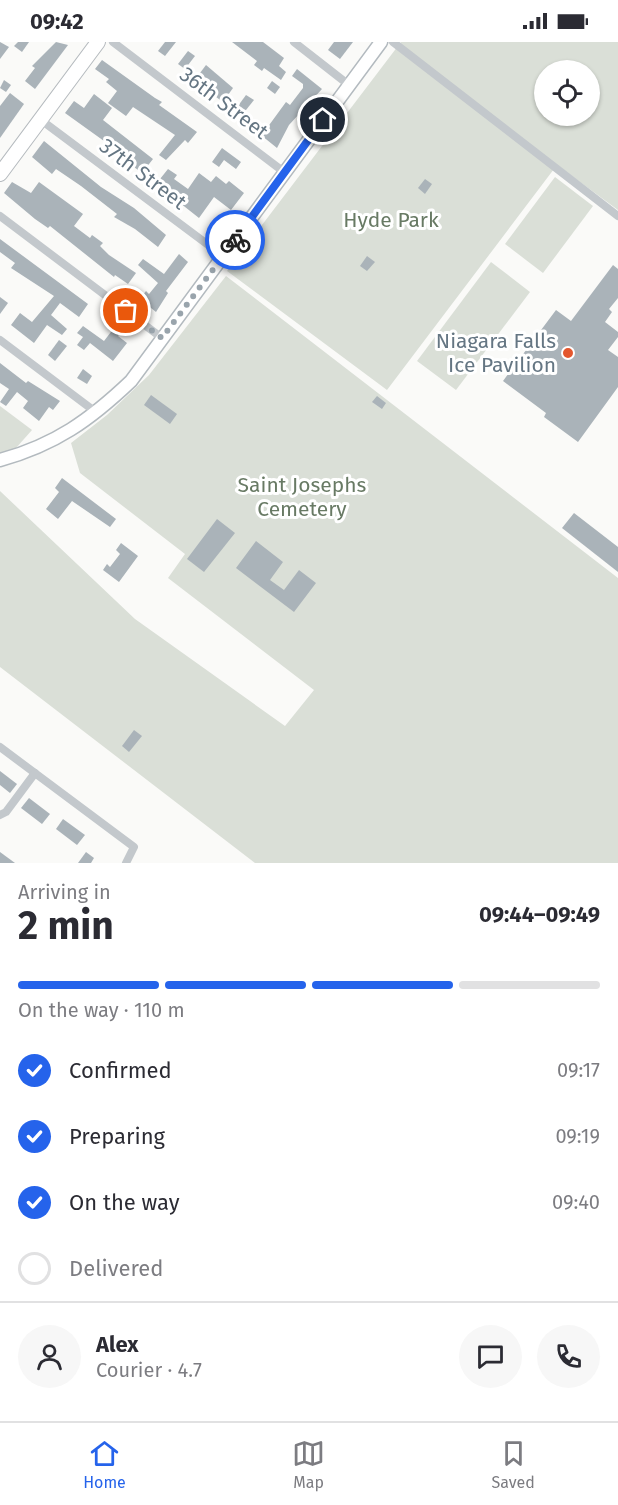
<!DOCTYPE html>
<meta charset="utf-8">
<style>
:root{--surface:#fff;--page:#f7f7f7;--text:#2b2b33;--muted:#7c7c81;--line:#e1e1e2;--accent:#2563eb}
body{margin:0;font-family:"Fira Sans",sans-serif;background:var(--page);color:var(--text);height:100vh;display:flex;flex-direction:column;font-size:22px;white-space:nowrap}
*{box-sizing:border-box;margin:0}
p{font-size:20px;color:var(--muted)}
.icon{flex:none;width:33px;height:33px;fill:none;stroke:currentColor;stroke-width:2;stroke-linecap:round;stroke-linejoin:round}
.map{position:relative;height:821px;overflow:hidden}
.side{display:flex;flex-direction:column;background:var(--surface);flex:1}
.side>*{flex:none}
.controls{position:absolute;left:534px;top:18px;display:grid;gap:12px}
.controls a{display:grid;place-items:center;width:66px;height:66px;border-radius:50%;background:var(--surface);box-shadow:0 2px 4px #0004;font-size:30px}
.pin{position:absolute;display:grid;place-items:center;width:51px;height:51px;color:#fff;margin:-26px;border:3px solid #fff;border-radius:50%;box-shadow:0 2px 6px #0007}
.courier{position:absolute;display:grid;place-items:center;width:60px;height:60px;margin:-30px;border:4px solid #2563eb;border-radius:50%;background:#fff;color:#222;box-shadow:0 2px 8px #0007}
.head em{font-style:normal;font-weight:700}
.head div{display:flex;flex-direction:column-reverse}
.head{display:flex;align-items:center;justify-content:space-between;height:102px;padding:0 18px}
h1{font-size:39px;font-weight:700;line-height:45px}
.bar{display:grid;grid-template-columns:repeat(4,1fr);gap:9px 6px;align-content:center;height:72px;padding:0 18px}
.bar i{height:8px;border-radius:4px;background:var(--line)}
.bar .current{background:var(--accent)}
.bar p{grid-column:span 4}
.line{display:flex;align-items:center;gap:15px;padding:0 18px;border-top:2px solid var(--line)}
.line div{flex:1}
.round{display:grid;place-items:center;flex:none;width:63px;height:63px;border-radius:32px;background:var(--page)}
ol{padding:0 18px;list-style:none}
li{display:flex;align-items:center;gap:18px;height:66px}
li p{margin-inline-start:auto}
li .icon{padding:6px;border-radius:50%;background:var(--accent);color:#fff;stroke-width:4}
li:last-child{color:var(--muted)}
li i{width:33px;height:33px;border:3px solid var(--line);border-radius:50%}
.status{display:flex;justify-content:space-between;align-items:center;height:42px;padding:0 30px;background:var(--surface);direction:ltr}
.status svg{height:16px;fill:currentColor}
.tabs{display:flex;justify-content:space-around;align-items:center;height:84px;border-top:2px solid var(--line);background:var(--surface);font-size:16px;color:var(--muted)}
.tabs a{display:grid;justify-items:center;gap:3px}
.tabs .current{color:var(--accent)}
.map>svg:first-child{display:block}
</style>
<div class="status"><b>09:42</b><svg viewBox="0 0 49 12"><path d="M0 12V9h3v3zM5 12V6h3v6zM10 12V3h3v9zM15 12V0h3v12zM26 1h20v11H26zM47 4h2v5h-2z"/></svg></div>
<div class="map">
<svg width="618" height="821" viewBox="0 0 618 821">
<rect width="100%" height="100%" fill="#fafaf8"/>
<g fill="#dadfd7" fill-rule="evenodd">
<path d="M401,0H618V168L557,123L387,348L227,229ZM544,28H590V74H544Z"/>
<path d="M555,135L593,164L543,231L505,202Z"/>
<path d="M491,220L530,250L456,348L417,319Z"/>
<path d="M226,234L618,536V821H255L0,625V449L135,577L285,684L314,648L168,536L185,512L80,431L71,401L107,373L149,333Z"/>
<path d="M0,364L32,388L0,424Z"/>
</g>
<g fill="#aab3b9">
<path d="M0,0L9,5L0,17Z"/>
<path d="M18,0H29L22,10L14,4Z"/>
<path d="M56,0L68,3L35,47L25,39L35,26L32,24Z"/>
<path d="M165,0H176L165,14L158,9Z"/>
<path d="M232,0H263L284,16L279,24L286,30L281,38L264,26L262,29L254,23L257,19Z"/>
<path d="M334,0H353L340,17L328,8Z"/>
<path d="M188,9L195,14L185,27L178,22Z"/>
<path d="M102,18L155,56L162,60L159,63L197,90L188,101L185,98L166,118L159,113L175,93L133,65L126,74L108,61L117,49L106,40L109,37L95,27Z"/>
<path d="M206,23L233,46L223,60L194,39Z"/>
<path d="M297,27L322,47L289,83L277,106L252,86L257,79L267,86L286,60L290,63L303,46V42L292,34Z"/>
<path d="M4,38L11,43L6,50L0,46Z"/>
<path d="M272,39L280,45L275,52L267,46Z"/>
<path d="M10,51L24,62L0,96V64Z"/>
<path d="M94,52L112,66L103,78L153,117L142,131L134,125L136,122L65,71L74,59L84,66Z"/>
<path d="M246,53L254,58L242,73L235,68Z"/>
<path d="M44,99L101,145L134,166L166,193L158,205L135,187L114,175L117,172L81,144L56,127L52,132L32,115Z"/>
<path d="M222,106L241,120L236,127L224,118L219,125L212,120Z"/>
<path d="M168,127L177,133L174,137L188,147L199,131L211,140L216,134L226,142L229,139L244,151L231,168L214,155L199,176L156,142Z"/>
<path d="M425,137L432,142L425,152L418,146Z"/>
<path d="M12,140L31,151L39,140L83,172L74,184L90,196L92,193L103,201L100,204L109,213L136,231L128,242L115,233L114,235L50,184L48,186L35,177L4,151Z"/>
<path d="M0,197L88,262L79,275L60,261L51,273L67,287L62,293L47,283L34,301L11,283L20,271L32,280L54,254L11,226L15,221L0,210Z"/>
<path d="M179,212L188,220L166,249L168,251L156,270L140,257L146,249L149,252L158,241L138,223L143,217L164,232Z"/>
<path d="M367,214L375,220L367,229L360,224Z"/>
<path d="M613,223L618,227V256L609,267L612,270L605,280L618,290V295L608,308L618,315V345L578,400L544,375L546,371L503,339L556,268L571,279Z"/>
<path d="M0,255L8,261L0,272Z"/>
<path d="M116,272L128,280L118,294L127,301L113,319L90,301L84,308L77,303L83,295L77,291L83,284L104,299L114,286L109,281Z"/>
<path d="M59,298L67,304L55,319L48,313Z"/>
<path d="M0,321L26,341L28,339L60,359L53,368L49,365L39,379L23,366L28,359L17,350L6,364L0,360L9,347L0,341Z"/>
<path d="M83,327L92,334L87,342L77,336Z"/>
<path d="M151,353L177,372L170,382L144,363Z"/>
<path d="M377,354L386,361L382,367L372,360Z"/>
<path d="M62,436L116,477L110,485L72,459L58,477L46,467L59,450L55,446Z"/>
<path d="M574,471L618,505V530L562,486Z"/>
<path d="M217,477L235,491L204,530L187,517Z"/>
<path d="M256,499L283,520L270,538L284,548L299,528L316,541L294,570L236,526Z"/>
<path d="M121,501L138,514L119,540L103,528L107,522L110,525L120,512L116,508Z"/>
<path d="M134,688L142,694L129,710L122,704Z"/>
<path d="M0,729L17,742L10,751L0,743Z"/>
<path d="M29,756L50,772L42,782L21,766Z"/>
<path d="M63,777L85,793L77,803L56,787Z"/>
<path d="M0,810L15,821H0Z"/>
<path d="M86,810L94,816L91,821H78Z"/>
</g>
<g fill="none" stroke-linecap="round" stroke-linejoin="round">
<defs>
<path id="secondary" d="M0,418C55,403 90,378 131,339L381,0"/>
<path id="primary" d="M0,132L98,0"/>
</defs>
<use href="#secondary" stroke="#b3babf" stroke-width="15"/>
<use href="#primary" stroke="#b5babe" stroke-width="16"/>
<g stroke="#c3c8cc" stroke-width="8">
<path d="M113,0L284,130"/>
<path d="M294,0L349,43"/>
<path d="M393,0L618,174"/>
<path d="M41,78L223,214"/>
<path d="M0,174L162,296"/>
<path d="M0,298L97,371"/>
<path d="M0,705L134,805L126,821"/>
<path d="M0,773L6,770L35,731"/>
</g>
<use href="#secondary" stroke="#fff" stroke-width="12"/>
<use href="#primary" stroke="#fff" stroke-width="14"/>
</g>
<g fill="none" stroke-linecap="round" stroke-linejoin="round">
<path stroke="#99a4ac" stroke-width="6" stroke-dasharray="0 10.8" d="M126,269L162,296L235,198"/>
<path stroke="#2563eb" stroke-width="8" d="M235,198L323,78"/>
</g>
<circle fill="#e4572e" stroke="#fff" stroke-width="2" cx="568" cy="311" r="6"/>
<g text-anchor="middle" stroke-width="6" stroke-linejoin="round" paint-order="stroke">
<g font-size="21" fill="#657683" stroke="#fff">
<text transform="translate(224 61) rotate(37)" y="7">36th Street</text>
<text transform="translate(143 132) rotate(37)" y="7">37th Street</text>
</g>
<g font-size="21" fill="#687a64" stroke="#fff">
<text x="391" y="185">Hyde Park</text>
<text x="302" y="450">Saint Josephs<tspan x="302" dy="24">Cemetery</tspan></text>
</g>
<g font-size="21" fill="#657683" stroke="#fff" text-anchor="end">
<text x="556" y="306">Niagara Falls<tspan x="556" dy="24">Ice Pavilion</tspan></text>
</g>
</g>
</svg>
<div class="controls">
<a><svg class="icon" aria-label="locate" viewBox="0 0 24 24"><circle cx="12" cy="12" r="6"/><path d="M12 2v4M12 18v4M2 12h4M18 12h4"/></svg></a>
</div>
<div class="pin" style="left:126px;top:269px;background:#ea580c"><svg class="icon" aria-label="bag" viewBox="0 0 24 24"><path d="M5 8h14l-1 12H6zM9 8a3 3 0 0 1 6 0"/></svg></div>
<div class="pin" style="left:323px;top:78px;background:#1f2937"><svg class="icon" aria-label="home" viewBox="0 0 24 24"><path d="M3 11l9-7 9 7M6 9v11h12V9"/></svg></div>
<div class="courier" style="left:235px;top:198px"><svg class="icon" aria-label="bike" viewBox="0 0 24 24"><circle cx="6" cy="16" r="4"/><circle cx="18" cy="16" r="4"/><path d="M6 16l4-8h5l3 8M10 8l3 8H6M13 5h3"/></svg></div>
</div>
<section class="side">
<div class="head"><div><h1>2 min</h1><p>Arriving in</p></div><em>09:44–09:49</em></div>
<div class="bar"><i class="current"></i><i class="current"></i><i class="current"></i><i></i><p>On the way · 110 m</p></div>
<ol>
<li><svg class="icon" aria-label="check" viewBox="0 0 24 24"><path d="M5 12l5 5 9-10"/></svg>Confirmed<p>09:17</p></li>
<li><svg class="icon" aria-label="check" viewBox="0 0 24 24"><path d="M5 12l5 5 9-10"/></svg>Preparing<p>09:19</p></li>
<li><svg class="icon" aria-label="check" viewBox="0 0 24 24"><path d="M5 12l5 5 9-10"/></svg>On the way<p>09:40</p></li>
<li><i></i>Delivered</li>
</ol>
<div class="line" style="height:108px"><a class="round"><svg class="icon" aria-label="person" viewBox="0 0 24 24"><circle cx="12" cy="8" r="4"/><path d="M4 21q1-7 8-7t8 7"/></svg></a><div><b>Alex</b><p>Courier · 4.7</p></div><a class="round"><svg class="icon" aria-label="chat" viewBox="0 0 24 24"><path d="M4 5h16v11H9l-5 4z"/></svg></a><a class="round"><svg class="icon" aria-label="phone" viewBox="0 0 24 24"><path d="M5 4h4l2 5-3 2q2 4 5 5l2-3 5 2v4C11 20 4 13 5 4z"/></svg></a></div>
</section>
<nav class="tabs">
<a class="current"><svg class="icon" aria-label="home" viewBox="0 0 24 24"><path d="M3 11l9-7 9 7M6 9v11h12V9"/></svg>Home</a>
<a><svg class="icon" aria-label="map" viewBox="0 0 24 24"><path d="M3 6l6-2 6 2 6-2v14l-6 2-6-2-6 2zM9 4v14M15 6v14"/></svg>Map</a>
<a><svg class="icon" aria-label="saved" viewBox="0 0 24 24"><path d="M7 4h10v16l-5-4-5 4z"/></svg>Saved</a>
</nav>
